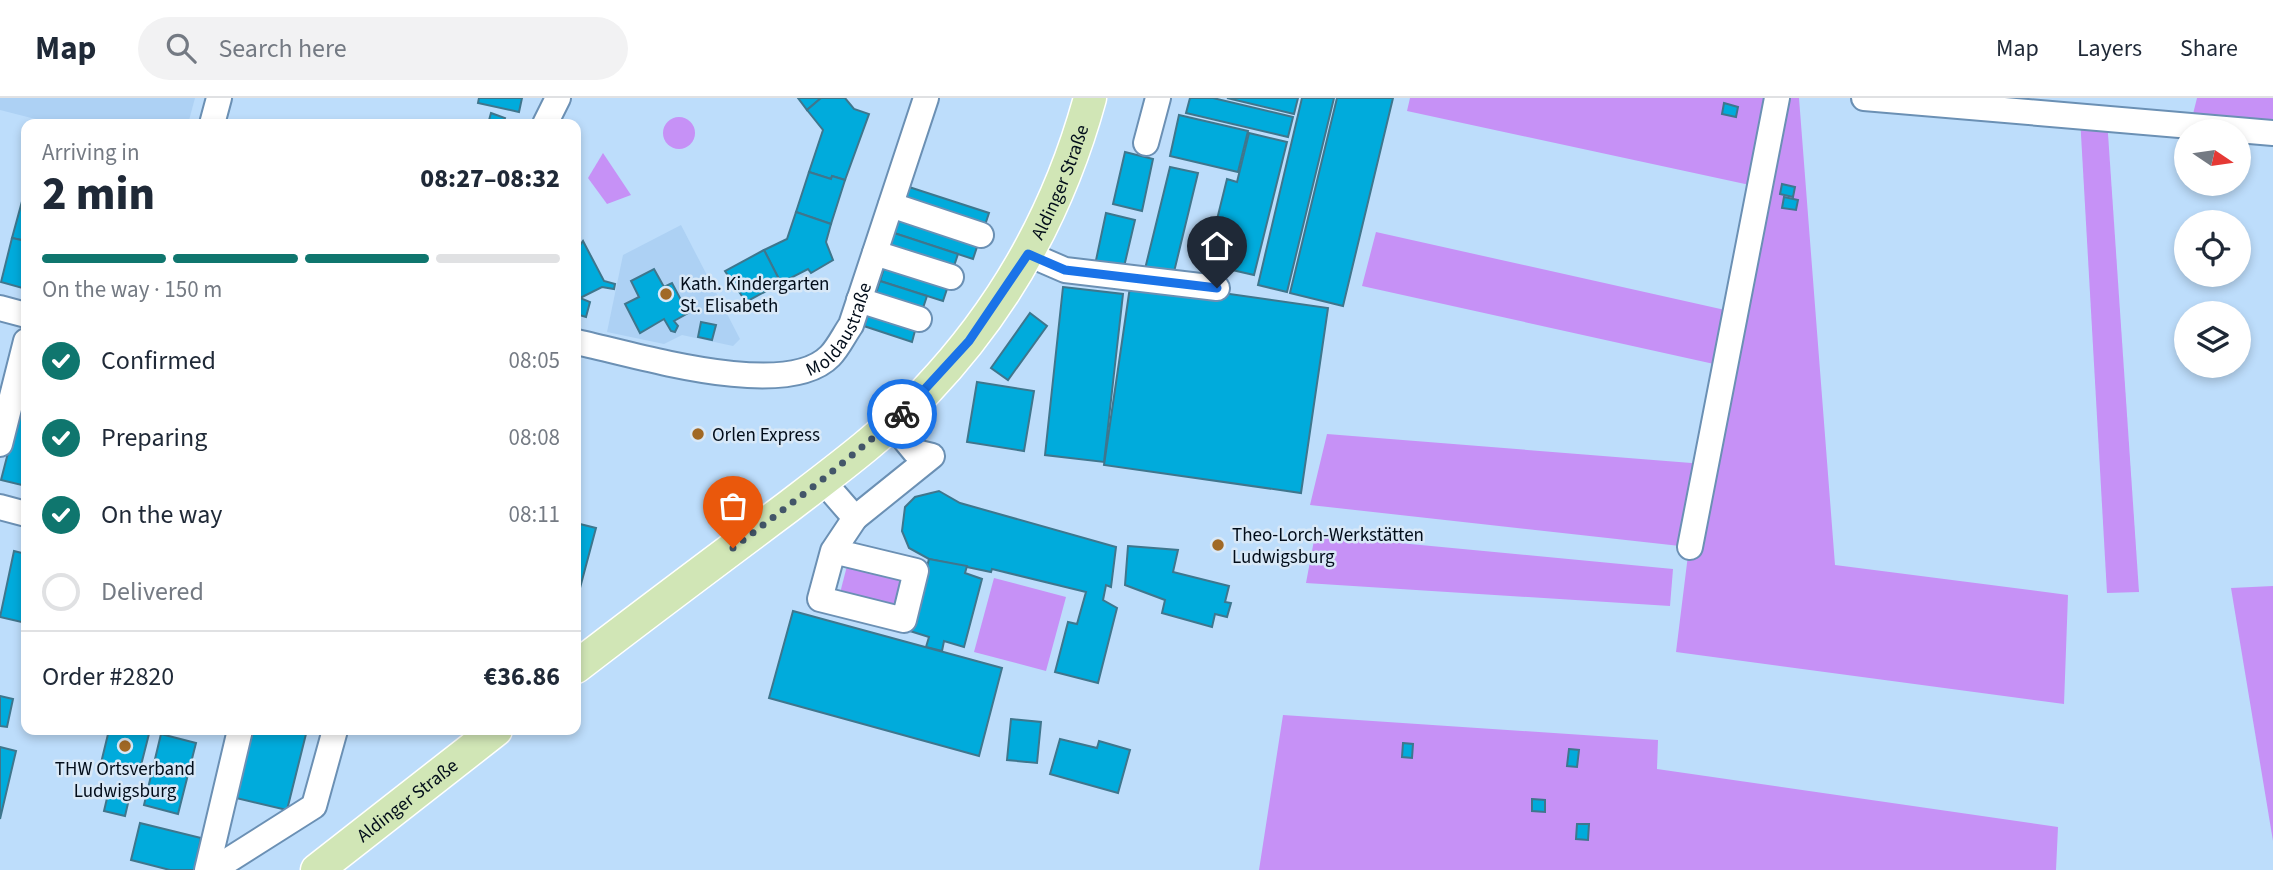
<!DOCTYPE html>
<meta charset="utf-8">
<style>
:root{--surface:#fff;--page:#f2f2f3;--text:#1f2937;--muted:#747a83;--line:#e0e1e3;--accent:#0f766e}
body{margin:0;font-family:"Source Sans 3",sans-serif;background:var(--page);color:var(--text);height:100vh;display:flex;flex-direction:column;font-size:26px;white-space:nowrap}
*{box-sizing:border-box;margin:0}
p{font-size:23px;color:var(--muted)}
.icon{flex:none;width:38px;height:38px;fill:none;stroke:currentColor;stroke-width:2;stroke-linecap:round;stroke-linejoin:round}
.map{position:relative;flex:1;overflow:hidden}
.details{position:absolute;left:21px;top:21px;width:560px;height:616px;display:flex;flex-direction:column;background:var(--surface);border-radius:14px;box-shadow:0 4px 10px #0003}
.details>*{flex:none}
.needle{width:46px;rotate:103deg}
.controls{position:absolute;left:2174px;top:21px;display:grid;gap:14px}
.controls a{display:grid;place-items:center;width:77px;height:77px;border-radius:50%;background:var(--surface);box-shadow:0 4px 10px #0003;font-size:35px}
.pin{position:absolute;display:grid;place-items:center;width:60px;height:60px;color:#fff;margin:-72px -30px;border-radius:50% 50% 50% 0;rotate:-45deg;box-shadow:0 0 7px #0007}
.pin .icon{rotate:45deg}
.courier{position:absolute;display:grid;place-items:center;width:70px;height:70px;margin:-35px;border:5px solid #1a73e8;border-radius:50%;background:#fff;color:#222;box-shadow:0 2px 9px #0007}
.head em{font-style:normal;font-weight:800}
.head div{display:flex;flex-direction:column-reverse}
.head{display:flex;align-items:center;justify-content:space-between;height:119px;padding:0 21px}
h1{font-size:46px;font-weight:800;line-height:52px}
.bar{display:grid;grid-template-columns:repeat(4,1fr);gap:10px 7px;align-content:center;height:84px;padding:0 21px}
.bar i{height:9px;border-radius:5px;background:var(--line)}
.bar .current{background:var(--accent)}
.bar p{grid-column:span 4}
.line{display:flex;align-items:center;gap:18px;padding:0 21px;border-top:2px solid var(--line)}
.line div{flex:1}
ol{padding:0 21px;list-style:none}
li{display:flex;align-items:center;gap:21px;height:77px}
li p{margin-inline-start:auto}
li .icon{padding:7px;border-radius:50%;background:var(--accent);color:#fff;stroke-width:4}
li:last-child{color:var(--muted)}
li i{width:38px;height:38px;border:4px solid var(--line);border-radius:50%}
header{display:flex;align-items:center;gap:42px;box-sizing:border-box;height:98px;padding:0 35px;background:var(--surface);border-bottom:2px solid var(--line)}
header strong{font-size:33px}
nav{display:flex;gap:38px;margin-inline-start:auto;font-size:24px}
.search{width:490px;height:63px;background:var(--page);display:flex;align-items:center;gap:18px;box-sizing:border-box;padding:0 24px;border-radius:38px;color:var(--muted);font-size:26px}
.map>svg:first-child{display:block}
</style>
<header>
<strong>Map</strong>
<div class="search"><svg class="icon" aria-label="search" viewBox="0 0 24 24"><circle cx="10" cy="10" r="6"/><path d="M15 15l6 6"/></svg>Search here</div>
<nav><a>Map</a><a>Layers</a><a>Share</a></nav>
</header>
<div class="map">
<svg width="2273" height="772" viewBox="0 0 2273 772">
<rect width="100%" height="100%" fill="#bdddfb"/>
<g fill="#add1f4">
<path d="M0,0H195L188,26H55L0,12Z"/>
<path d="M681,127L740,241L733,248L682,237L664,246L607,234L623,157Z"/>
</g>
<g fill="#c691f6">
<path d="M1410,0H1799L1835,467L2068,497L2064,606L1676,554L1689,449L1310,407L1327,336L1704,366L1723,268L1362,188L1376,134L1734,214L1759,89L1407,13Z"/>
<path d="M2197,0H2273V35L2190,28Z"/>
<circle cx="679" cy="35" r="16"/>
<path d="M2080,19L2107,21L2139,494L2107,495Z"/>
<path d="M603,55L631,97L607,106L588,80Z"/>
<path d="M1315,437L1673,471L1670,508L1306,485Z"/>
<path d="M848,464L906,479L898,510L840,495Z"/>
<path d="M994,480L1066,499L1046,573L974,554Z"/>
<path d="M2273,488V743L2231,490Z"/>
<path d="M1283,617L1658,642L1657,671L2058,729L2056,772H1259Z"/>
</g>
<g fill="#00abdc" stroke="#3f768d" stroke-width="2">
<path d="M479,0H522L519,14L478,5Z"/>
<path d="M798,0H821L807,12Z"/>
<path d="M821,0H845L854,11L869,16L845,82L832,78L831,81L809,74L823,32L807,12Z"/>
<path d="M1190,0H1213L1293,19L1288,39L1186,15Z"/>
<path d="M1227,0H1298L1294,16Z"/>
<path d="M1302,0H1334L1287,194L1258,187Z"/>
<path d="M1337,0H1393L1343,208L1290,195Z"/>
<path d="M1724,5L1738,9L1736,19L1722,16Z"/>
<path d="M491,15L505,20L503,26H488Z"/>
<path d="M1179,17L1248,33L1238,74L1170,58Z"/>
<path d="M1249,35L1287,44L1254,177L1206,166L1227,81L1237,84Z"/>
<path d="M1125,54L1153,61L1142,113L1113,106Z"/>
<path d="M1170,69L1198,75L1173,178L1145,171Z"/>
<path d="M809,74L831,81L832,78L845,82L831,126L796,114Z"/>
<path d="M1782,86L1795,89L1793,99L1780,96Z"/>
<path d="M909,89L989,115L984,130L904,104Z"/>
<path d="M24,96H26V143L12,140Z"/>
<path d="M1784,99L1798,102L1796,112L1782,110Z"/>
<path d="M796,114L831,126L826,144L833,162L811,175L808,171L781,185L764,152L787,141Z"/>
<path d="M1106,115L1135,122L1123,173L1095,167Z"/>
<path d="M899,120L978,146L973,161L894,135Z"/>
<path d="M894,135L958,156L953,171L889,150Z"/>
<path d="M12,140L26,143V191L1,184Z"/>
<path d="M583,143L604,183L615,186L614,191L602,189L580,200L590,204L586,219L576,216V146L578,150Z"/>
<path d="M764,152L781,185L746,204L725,173Z"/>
<path d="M885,167L948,188L943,203L880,183Z"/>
<path d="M654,171L664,189L672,185L688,215L674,223L678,228L675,234L671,233L664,221L640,235L625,206L639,199L631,183Z"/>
<path d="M1131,182L1328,210L1301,395L1104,367Z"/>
<path d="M880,183L927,198L922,213L875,198Z"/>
<path d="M1063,189L1123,196L1104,364L1045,357Z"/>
<path d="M869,214L916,229L912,244L864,228Z"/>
<path d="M1030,215L1047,228L1008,282L991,270Z"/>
<path d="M701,224L716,227L712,242L698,239Z"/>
<path d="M977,284L1034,293L1024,353L967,344Z"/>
<path d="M26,285V388L1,382Z"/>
<path d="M939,393L960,405L1116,449L1111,489L1106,487L1103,502L1117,510L1098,585L1055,574L1068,524L1077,526L1086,494L992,471L991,474L929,461L909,450L902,433L905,409L915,399Z"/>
<path d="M576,425L596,430L576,505Z"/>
<path d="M1128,448L1178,452L1173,474L1229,488L1225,504L1231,505L1227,519L1215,516L1212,529L1162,515L1165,502L1125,487Z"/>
<path d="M14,453L26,456V525L0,519Z"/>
<path d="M929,461L967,468L965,475L982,481L964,549L944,543L942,553L926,549L929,539L910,533Z"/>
<path d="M793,513L1002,570L979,658L769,600Z"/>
<path d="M0,598L13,601L7,629L0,628Z"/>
<path d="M1011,621L1041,624L1037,665L1007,662Z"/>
<path d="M109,632H150L139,675L101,665Z"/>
<path d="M249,632H307L287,712L232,699Z"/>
<path d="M161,636L196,645L178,716L144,707Z"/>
<path d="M1060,641L1097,650L1099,643L1130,652L1118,695L1050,676Z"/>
<path d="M1403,645L1413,646L1412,660L1402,659Z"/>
<path d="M0,649L16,653L0,721Z"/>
<path d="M1569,651L1579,652L1577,669L1567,668Z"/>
<path d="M108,696L129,701L125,718L104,713Z"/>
<path d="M1532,701L1545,702V714L1532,713Z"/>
<path d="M140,725L201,740L194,772H170L131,762Z"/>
<path d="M1577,726H1589L1588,742L1576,741Z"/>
</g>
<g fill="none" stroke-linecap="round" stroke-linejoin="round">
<defs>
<g id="minor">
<path d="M1864,0L2273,35"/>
<path d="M212,26L219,0"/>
<path d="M545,26L558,0"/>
<path d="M1146,45L1158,0"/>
<path d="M891,107L981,137"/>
<path d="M875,155L951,179"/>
<path d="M1028,156L1065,172L1217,190"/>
<path d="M859,202L919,221"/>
<path d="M0,210L26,217"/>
<path id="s1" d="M576,244C634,256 785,304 830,258C838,250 844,237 851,227L926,0"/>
<path d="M0,346L26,243"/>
<path d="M822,382L855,420L932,358L915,354L892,326"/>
<path d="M0,409L26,416"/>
<path d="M1690,449L1777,0"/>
<path d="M833,453L916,473L904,522L820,501L833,453L855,420"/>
<path d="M207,772L240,632"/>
<path d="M213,772L314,708L335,632"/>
</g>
<g id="major">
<path id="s2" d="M576,569C646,515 717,462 788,409C835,373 885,336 926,293C1005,210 1060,110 1090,0"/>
<path id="s3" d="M317,772L496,632"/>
</g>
</defs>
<use href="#minor" stroke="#6b90b4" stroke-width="28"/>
<use href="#major" stroke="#fff" stroke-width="35"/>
<use href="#minor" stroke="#fff" stroke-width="24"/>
<use href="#major" stroke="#d1e6b6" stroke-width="32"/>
</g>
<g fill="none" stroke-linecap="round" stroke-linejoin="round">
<path stroke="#435669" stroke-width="7" stroke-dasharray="0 12.6" d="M733,450L822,382L902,316"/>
<path stroke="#1a73e8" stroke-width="9" d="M902,316L969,243L1028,156L1065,172L1217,190"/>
</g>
<g fill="#a16925" stroke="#d8e8f7" stroke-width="2.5">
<circle cx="666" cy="196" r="7"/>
<circle cx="698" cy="336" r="7"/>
<circle cx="1218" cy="447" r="7"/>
<circle cx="125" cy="648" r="7"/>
</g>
<g text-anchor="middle" stroke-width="5" stroke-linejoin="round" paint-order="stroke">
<g font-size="19" fill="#020d1a" stroke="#d8e8f7">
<text dy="7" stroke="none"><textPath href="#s2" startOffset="696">Aldinger Straße</textPath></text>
<text dy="7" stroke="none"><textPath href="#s1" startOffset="289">Moldaustraße</textPath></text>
<text dy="7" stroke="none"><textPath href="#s3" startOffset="114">Aldinger Straße</textPath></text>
</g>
<g font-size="19" fill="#020d1a" stroke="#d8e8f7" text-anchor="start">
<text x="680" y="192">Kath. Kindergarten<tspan x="680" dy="22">St. Elisabeth</tspan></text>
<text x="712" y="343">Orlen Express</text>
<text x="1232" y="443">Theo-Lorch-Werkstätten<tspan x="1232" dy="22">Ludwigsburg</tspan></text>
<text x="125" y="677" text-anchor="middle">THW Ortsverband<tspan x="125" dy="22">Ludwigsburg</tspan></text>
</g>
</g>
</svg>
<div class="controls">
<a><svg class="needle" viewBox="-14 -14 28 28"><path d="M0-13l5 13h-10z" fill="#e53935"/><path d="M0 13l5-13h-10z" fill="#747a83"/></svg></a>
<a><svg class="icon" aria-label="locate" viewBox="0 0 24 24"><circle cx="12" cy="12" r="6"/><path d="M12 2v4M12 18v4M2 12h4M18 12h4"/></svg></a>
<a><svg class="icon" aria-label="layers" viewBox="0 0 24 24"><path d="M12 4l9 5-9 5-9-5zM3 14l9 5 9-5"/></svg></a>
</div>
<div class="pin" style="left:733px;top:450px;background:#ea580c"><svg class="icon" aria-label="bag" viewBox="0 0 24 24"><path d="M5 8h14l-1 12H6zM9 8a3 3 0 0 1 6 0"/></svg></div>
<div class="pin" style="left:1217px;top:190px;background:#1f2937"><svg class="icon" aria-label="home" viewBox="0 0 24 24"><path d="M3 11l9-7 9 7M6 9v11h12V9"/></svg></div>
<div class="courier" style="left:902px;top:316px"><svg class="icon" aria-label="bike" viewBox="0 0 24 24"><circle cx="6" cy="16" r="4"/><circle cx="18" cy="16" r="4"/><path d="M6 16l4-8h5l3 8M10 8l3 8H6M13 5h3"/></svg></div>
<section class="details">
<div class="head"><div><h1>2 min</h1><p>Arriving in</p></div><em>08:27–08:32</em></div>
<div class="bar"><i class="current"></i><i class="current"></i><i class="current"></i><i></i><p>On the way · 150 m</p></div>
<ol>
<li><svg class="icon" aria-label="check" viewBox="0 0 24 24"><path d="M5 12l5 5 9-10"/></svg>Confirmed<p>08:05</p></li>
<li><svg class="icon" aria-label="check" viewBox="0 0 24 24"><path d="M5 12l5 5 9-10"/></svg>Preparing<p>08:08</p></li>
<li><svg class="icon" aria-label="check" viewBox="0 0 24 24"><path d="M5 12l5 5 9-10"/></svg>On the way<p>08:11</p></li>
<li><i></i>Delivered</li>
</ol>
<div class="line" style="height:91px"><div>Order #2820</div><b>€36.86</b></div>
</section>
</div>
